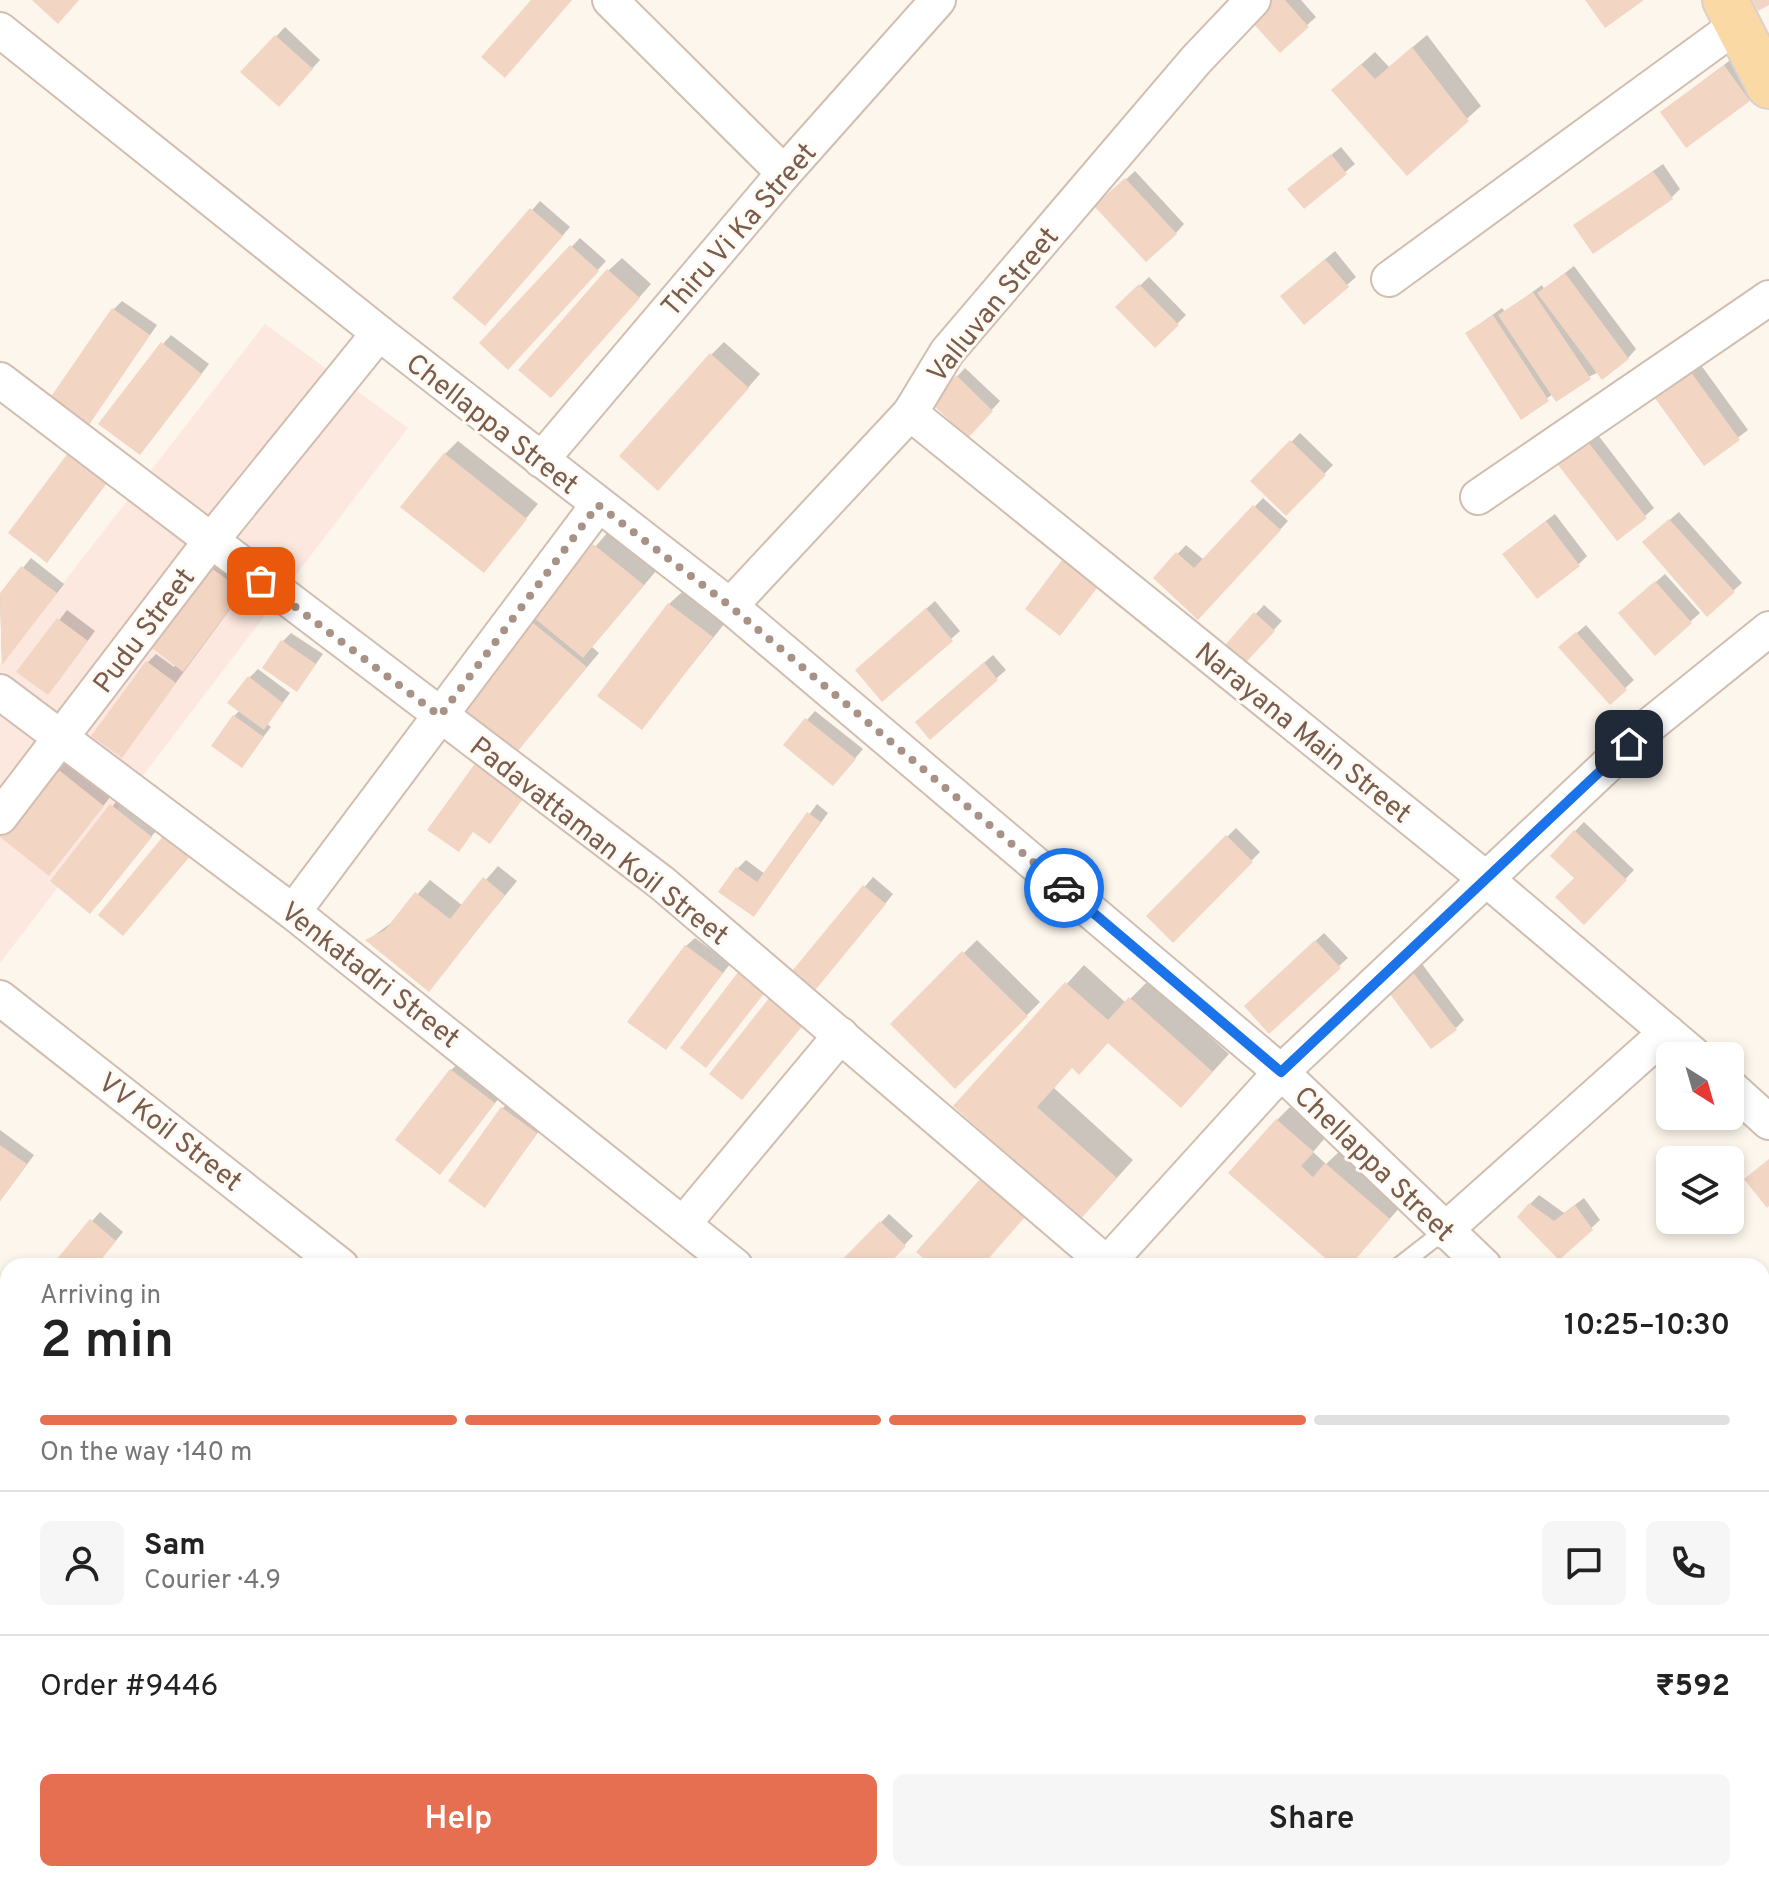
<!DOCTYPE html>
<meta charset="utf-8">
<style>
:root{--surface:#fff;--page:#f6f6f6;--text:#222;--muted:#767676;--line:#e0e0e0;--accent:#e76f51}
body{margin:0;font-family:Overpass,sans-serif;background:var(--page);color:var(--text);height:100vh;display:flex;flex-direction:column;font-size:30px;white-space:nowrap}
*{box-sizing:border-box;margin:0}
p{font-size:26px;color:var(--muted)}
.icon{flex:none;width:44px;height:44px;fill:none;stroke:currentColor;stroke-width:2;stroke-linecap:round;stroke-linejoin:round}
.map{position:relative;flex:1;overflow:hidden}
.sheet{position:absolute;left:0px;top:1258px;width:1770px;height:624px;display:flex;flex-direction:column;background:var(--surface);border-radius:24px 24px 0 0;box-shadow:0 4px 12px #0003}
.sheet>*{flex:none}
.needle{width:52px;rotate:143deg}
.controls{position:absolute;left:1656px;top:1042px;display:grid;gap:16px}
.controls a{display:grid;place-items:center;width:88px;height:88px;border-radius:12px;background:var(--surface);box-shadow:0 4px 12px #0003;font-size:40px}
.pin{position:absolute;display:grid;place-items:center;width:68px;height:68px;color:#fff;margin:-34px;border-radius:16px;box-shadow:0 4px 12px #0006}
.courier{position:absolute;display:grid;place-items:center;width:80px;height:80px;margin:-40px;border:6px solid #1a73e8;border-radius:50%;background:#fff;color:#222;box-shadow:0 2px 10px #0007}
.summary em{font-style:normal;font-weight:600}
.summary div{display:flex;flex-direction:column-reverse}
.summary{display:flex;align-items:center;justify-content:space-between;height:136px;padding:0 40px}
h1{font-size:52px;font-weight:600;line-height:60px}
.bar{display:grid;grid-template-columns:repeat(4,1fr);gap:12px 8px;align-content:center;height:96px;padding:0 40px}
.bar i{height:10px;border-radius:6px;background:var(--line)}
.bar .on{background:var(--accent)}
.bar p{grid-column:span 4}
.line{display:flex;align-items:center;gap:20px;padding:0 40px;border-top:2px solid var(--line)}
.line div{flex:1}
.round{display:grid;place-items:center;flex:none;width:84px;height:84px;border-radius:12px;background:var(--page)}
.action{display:flex;gap:16px;margin-top:auto;padding:16px 40px}
.action a{flex:1;height:92px;border-radius:12px;background:var(--accent);color:#fff;font-size:32px;font-weight:600;line-height:92px;text-align:center}
.action a+a{background:var(--page);color:var(--text)}
.map>svg:first-child{display:block}
</style>
<div class="map">
<svg width="1769" height="1882" viewBox="0 0 1769 1882">
<rect width="100%" height="100%" fill="#fdf6ec"/>
<path fill="#fde8e0" d="M265,324L408,428L0,963V664Z"/>
<g fill="#0003">
<path d="M1275,0H1301L1316,17L1280,50Z"/>
<path d="M285,27L320,60L287,96L243,72Z"/>
<path d="M1427,35L1481,106L1407,173L1347,77L1375,52L1389,67Z"/>
<path d="M1733,58L1757,91L1749,99L1662,112Z"/>
<path d="M1341,147L1355,164L1304,206L1299,181Z"/>
<path d="M1663,164L1680,189L1671,198L1576,225Z"/>
<path d="M1135,171L1184,224L1176,233L1106,198Z"/>
<path d="M540,201L570,227L494,315L455,298Z"/>
<path d="M580,238L606,261L516,359L481,343Z"/>
<path d="M1335,251L1356,277L1347,285L1291,288Z"/>
<path d="M622,258L651,284L564,383L608,271Z"/>
<path d="M1574,266L1636,349L1628,358L1553,394L1521,417L1467,333L1502,308L1505,312L1542,285L1544,289Z"/>
<path d="M1149,277L1186,315L1156,345L1118,307Z"/>
<path d="M122,301L157,325L89,422L113,310Z"/>
<path d="M171,335L209,364L148,444L163,344Z"/>
<path d="M724,342L760,374L671,475L711,355Z"/>
<path d="M1693,354L1748,430L1705,463L1650,387Z"/>
<path d="M965,368L1000,401L968,435L933,402Z"/>
<path d="M1588,422L1654,508L1645,516L1551,452Z"/>
<path d="M1300,433L1333,465L1286,513L1253,481Z"/>
<path d="M458,441L538,504L483,570L445,454Z"/>
<path d="M1263,498L1288,521L1207,609L1155,578L1186,545L1204,560Z"/>
<path d="M1679,512L1742,583L1733,591L1653,534Z"/>
<path d="M1555,514L1587,556L1579,564L1513,546Z"/>
<path d="M608,532L656,571L592,647L599,653L513,755L456,708Z"/>
<path d="M31,558L64,584L2,663L0,596Z"/>
<path d="M221,561L250,582L122,756L147,663L156,654L174,667L176,664L212,569Z"/>
<path d="M1665,574L1700,613L1655,653L1629,605Z"/>
<path d="M683,591L725,623L642,727L669,604Z"/>
<path d="M935,601L960,631L951,639L866,662Z"/>
<path d="M1264,605L1282,621L1247,659L1221,652Z"/>
<path d="M67,610L95,631L56,684L19,672Z"/>
<path d="M1586,625L1634,680L1610,702L1570,639Z"/>
<path d="M291,633L323,654L297,690L283,641Z"/>
<path d="M993,655L1006,670L930,737L926,713Z"/>
<path d="M258,669L290,693L267,724L271,727L242,765L234,716L240,710L249,678Z"/>
<path d="M815,711L863,749L841,775L807,720Z"/>
<path d="M65,760L111,796L57,865V769Z"/>
<path d="M120,797L159,827L99,903L52,881Z"/>
<path d="M817,804L828,813L754,915L737,869L746,860L765,874Z"/>
<path d="M1584,822L1634,870L1584,922L1577,878L1552,855Z"/>
<path d="M1236,828L1260,852L1173,940L1148,916Z"/>
<path d="M498,866L517,881L429,989L368,940L395,920L430,880L463,906Z"/>
<path d="M873,877L893,894L820,984L791,975Z"/>
<path d="M1324,933L1348,958L1339,966L1246,1006Z"/>
<path d="M695,938L730,964L666,1047L686,946Z"/>
<path d="M977,940L1040,1002L955,1087L892,1024Z"/>
<path d="M1422,964L1464,1020L1456,1028L1398,982Z"/>
<path d="M1084,965L1126,1003L1148,981L1229,1054L1198,1088L1109,1041L1073,1066L1054,1088L1133,1160L1097,1200L956,1106Z"/>
<path d="M460,1062L502,1094L449,1163L451,1070Z"/>
<path d="M511,1100L544,1124L485,1205L503,1108Z"/>
<path d="M1290,1107L1325,1138L1313,1152L1326,1164L1340,1151L1402,1205L1348,1266H1337L1277,1120Z"/>
<path d="M0,1130L34,1155L0,1201Z"/>
<path d="M1539,1195L1564,1213L1584,1198L1600,1220L1559,1257L1530,1204Z"/>
<path d="M100,1212L123,1232L95,1266H53Z"/>
<path d="M889,1214L913,1236L884,1266H839Z"/>
<path d="M1766,1590L1769,1882H1659L1670,1874H1762V1593Z"/>
</g>
<g fill="#f3d5c3">
<path d="M32,0H79L58,24Z"/>
<path d="M531,0H572L505,78L481,57Z"/>
<path d="M1273,0H1285L1309,27L1280,53L1251,21Z"/>
<path d="M1585,0H1644L1605,28Z"/>
<path d="M1752,0H1769V5L1758,11Z"/>
<path d="M275,35L313,69L279,107L240,72Z"/>
<path d="M1412,47L1469,121L1407,176L1331,90L1361,64L1375,79Z"/>
<path d="M1724,65L1750,101L1686,148L1660,112Z"/>
<path d="M1331,154L1347,174L1304,209L1287,189Z"/>
<path d="M1653,171L1673,199L1593,254L1573,225Z"/>
<path d="M1125,178L1177,234L1146,262L1094,206Z"/>
<path d="M530,208L563,236L485,326L452,298Z"/>
<path d="M570,245L599,271L508,370L479,343Z"/>
<path d="M1325,259L1349,287L1304,325L1280,296Z"/>
<path d="M607,269L640,298L551,398L518,370Z"/>
<path d="M1565,273L1629,359L1602,380L1537,293Z"/>
<path d="M1139,284L1179,325L1155,348L1115,307Z"/>
<path d="M1533,292L1591,379L1556,402L1498,315Z"/>
<path d="M112,308L150,335L89,425L50,398Z"/>
<path d="M1493,315L1549,401L1521,420L1465,333Z"/>
<path d="M161,342L202,374L140,455L98,424Z"/>
<path d="M710,353L749,388L658,491L619,456Z"/>
<path d="M1683,361L1740,440L1704,466L1647,387Z"/>
<path d="M956,375L993,411L968,438L930,402Z"/>
<path d="M1578,429L1647,518L1617,541L1548,452Z"/>
<path d="M1290,440L1326,475L1286,516L1250,481Z"/>
<path d="M68,453L107,483L47,563L8,533Z"/>
<path d="M444,453L527,519L484,573L400,507Z"/>
<path d="M1253,505L1281,530L1198,620L1153,578L1176,552L1194,568Z"/>
<path d="M1669,519L1735,592L1707,617L1642,542Z"/>
<path d="M1546,521L1580,566L1537,599L1502,554Z"/>
<path d="M593,544L644,585L583,658L533,617Z"/>
<path d="M1068,552L1104,579L1060,636L1025,609Z"/>
<path d="M21,566L57,593L2,665L0,593Z"/>
<path d="M211,568L243,591L183,672L152,648Z"/>
<path d="M1655,581L1692,623L1655,656L1618,613Z"/>
<path d="M668,603L713,637L642,730L597,696Z"/>
<path d="M926,608L953,641L882,702L855,670Z"/>
<path d="M1254,612L1275,631L1238,671L1218,653Z"/>
<path d="M57,618L88,641L48,695L16,672Z"/>
<path d="M527,618L587,667L513,757L453,709Z"/>
<path d="M1576,632L1627,690L1610,705L1558,647Z"/>
<path d="M281,640L316,664L297,692L262,668Z"/>
<path d="M146,661L176,683L122,758L91,736Z"/>
<path d="M984,662L998,680L930,740L915,722Z"/>
<path d="M248,676L283,703L264,730L227,703Z"/>
<path d="M233,715L264,737L242,768L211,746Z"/>
<path d="M805,718L856,759L833,786L783,745Z"/>
<path d="M476,762L525,796L490,844L473,832L459,852L427,830Z"/>
<path d="M55,767L104,806L49,876L0,837Z"/>
<path d="M110,804L152,837L90,914L50,881Z"/>
<path d="M807,812L821,822L754,917L718,892L736,867L757,882Z"/>
<path d="M1574,830L1627,880L1584,925L1555,897L1574,878L1550,856Z"/>
<path d="M165,834L191,855L123,936L98,915Z"/>
<path d="M1226,835L1253,862L1173,943L1146,916Z"/>
<path d="M483,877L505,895L429,992L365,940L385,930L415,892L450,919Z"/>
<path d="M863,885L886,904L811,995L788,976Z"/>
<path d="M1315,940L1341,968L1269,1034L1244,1006Z"/>
<path d="M685,945L723,973L666,1050L627,1022Z"/>
<path d="M962,951L1028,1016L955,1089L890,1024Z"/>
<path d="M742,967L769,987L706,1068L680,1048Z"/>
<path d="M1412,971L1457,1030L1431,1049L1387,990Z"/>
<path d="M1065,982L1108,1020L1129,997L1213,1072L1181,1108L1108,1043L1079,1075L1072,1068L1037,1107L1117,1178L1080,1220L953,1106Z"/>
<path d="M770,997L804,1024L742,1100L709,1074Z"/>
<path d="M450,1069L495,1103L440,1175L395,1140Z"/>
<path d="M501,1107L537,1133L485,1208L448,1181Z"/>
<path d="M1276,1119L1314,1152L1301,1166L1313,1177L1325,1163L1390,1219L1350,1266H1334L1228,1173Z"/>
<path d="M0,1145L27,1164L0,1201Z"/>
<path d="M1769,1159V1206L1767,1208L1744,1179Z"/>
<path d="M981,1178L1025,1217L982,1266H932L916,1252Z"/>
<path d="M1529,1203L1554,1221L1575,1205L1593,1230L1559,1260L1517,1217Z"/>
<path d="M90,1219L116,1241L96,1266H51Z"/>
<path d="M880,1221L906,1246L887,1266H836Z"/>
<path d="M1762,1619L1765,1623L1769,1620V1731L1762,1736Z"/>
<path d="M1769,1793V1882H1732L1726,1874H1762V1794Z"/>
<path d="M249,1874H309L303,1882H242Z"/>
<path d="M696,1874H737L727,1882H686Z"/>
<path d="M1335,1874H1416L1405,1882H1341Z"/>
<path d="M1670,1874H1714L1719,1882H1659Z"/>
</g>
<g fill="none" stroke-linecap="round" stroke-linejoin="round">
<defs>
<path id="lane" d="M1399,1266L1444,1231"/>
<g id="street">
<path d="M610,0L784,173"/>
<path d="M0,30L379,333L730,606L1281,1072L1484,1266"/>
<path d="M1389,279L1737,25"/>
<path d="M0,380L662,883L1106,1263"/>
<path d="M910,413L1485,878L1695,1056"/>
<path d="M541,460L784,173L938,0"/>
<path d="M1478,497L1769,298"/>
<path d="M730,606L910,413L947,352L1196,60L1253,0"/>
<path d="M0,692L293,912L735,1266"/>
<path d="M0,817L210,542L379,333"/>
<path d="M293,912L598,505"/>
<path d="M0,998L341,1266"/>
<path d="M1730,1087L1769,1122"/>
<path d="M684,1223L841,1035"/>
<path d="M1444,1231L1667,1032"/>
<path d="M1105,1266L1281,1072L1650,725L1769,629"/>
<path d="M0,1304L8,1310"/>
<path d="M1762,1439L1769,1432"/>
<path d="M0,1442L8,1449"/>
<path d="M1762,1519L1769,1527"/>
<path d="M0,1732L8,1739"/>
<path d="M180,1874L190,1882"/>
<path d="M542,1874L552,1882"/>
<path d="M769,1874L774,1882"/>
<path d="M1034,1874L1040,1882"/>
<path d="M1330,1874L1335,1882"/>
<path d="M1590,1874L1596,1882"/>
</g>
<path id="primary" d="M1725,0L1769,86"/>
</defs>
<use href="#lane" stroke="#d1beb0" stroke-width="20"/>
<use href="#street" stroke="#d1beb0" stroke-width="38"/>
<use href="#primary" stroke="#dad1cd" stroke-width="48"/>
<use href="#lane" stroke="#fff" stroke-width="16"/>
<use href="#street" stroke="#fff" stroke-width="34"/>
<use href="#primary" stroke="#fbd9a5" stroke-width="44"/>
</g>
<g fill="none" stroke-linecap="round" stroke-linejoin="round">
<path stroke="#a89285" stroke-width="8" stroke-dasharray="0 14.4" d="M261,581L440,716L598,505L730,606L1064,888"/>
<path stroke="#1a73e8" stroke-width="10" d="M1064,888L1281,1072L1629,744"/>
</g>
<g text-anchor="middle" stroke-width="6" stroke-linejoin="round" paint-order="stroke">
<g font-size="28" fill="#7a5c4d" stroke="#fffaf3">
<text transform="translate(738 229) rotate(-49)" y="10">Thiru Vi Ka Street</text>
<text transform="translate(992 304) rotate(-51)" y="10">Valluvan Street</text>
<text transform="translate(493 423) rotate(38)" y="10">Chellappa Street</text>
<text transform="translate(143 630) rotate(-53)" y="10">Pudu Street</text>
<text transform="translate(1304 732) rotate(39)" y="10">Narayana Main Street</text>
<text transform="translate(600 840) rotate(38)" y="10">Padavattaman Koil Street</text>
<text transform="translate(371 974) rotate(38)" y="10">Venkatadri Street</text>
<text transform="translate(171 1131) rotate(38)" y="10">VV Koil Street</text>
<text transform="translate(1375 1163) rotate(44)" y="10">Chellappa Street</text>
</g>
</g>
</svg>
<div class="controls">
<a><svg class="needle" viewBox="-14 -14 28 28"><path d="M0-13l5 13h-10z" fill="#e53935"/><path d="M0 13l5-13h-10z" fill="#767676"/></svg></a>
<a><svg class="icon" aria-label="layers" viewBox="0 0 24 24"><path d="M12 4l9 5-9 5-9-5zM3 14l9 5 9-5"/></svg></a>
</div>
<div class="pin" style="left:261px;top:581px;background:#ea580c"><svg class="icon" aria-label="bag" viewBox="0 0 24 24"><path d="M5 8h14l-1 12H6zM9 8a3 3 0 0 1 6 0"/></svg></div>
<div class="pin" style="left:1629px;top:744px;background:#1f2937"><svg class="icon" aria-label="home" viewBox="0 0 24 24"><path d="M3 11l9-7 9 7M6 9v11h12V9"/></svg></div>
<div class="courier" style="left:1064px;top:888px"><svg class="icon" aria-label="car" viewBox="0 0 24 24"><path d="M5 17H2v-5l4-1 3-4h7l3 4 3 1v5h-3M9 17h6M6 11h13"/><circle cx="7" cy="17" r="2"/><circle cx="17" cy="17" r="2"/></svg></div>
<section class="sheet">
<div class="summary"><div><h1>2 min</h1><p>Arriving in</p></div><em>10:25–10:30</em></div>
<div class="bar"><i class="on"></i><i class="on"></i><i class="on"></i><i></i><p>On the way · 140 m</p></div>
<div class="line" style="height:144px"><a class="round"><svg class="icon" aria-label="person" viewBox="0 0 24 24"><circle cx="12" cy="8" r="4"/><path d="M4 21q1-7 8-7t8 7"/></svg></a><div><b>Sam</b><p>Courier · 4.9</p></div><a class="round"><svg class="icon" aria-label="chat" viewBox="0 0 24 24"><path d="M4 5h16v11H9l-5 4z"/></svg></a><a class="round"><svg class="icon" aria-label="phone" viewBox="0 0 24 24"><path d="M5 4h4l2 5-3 2q2 4 5 5l2-3 5 2v4C11 20 4 13 5 4z"/></svg></a></div>
<div class="line" style="height:104px"><div>Order #9446</div><b>₹592</b></div>
<div class="action"><a>Help</a><a>Share</a></div>
</section>
</div>
